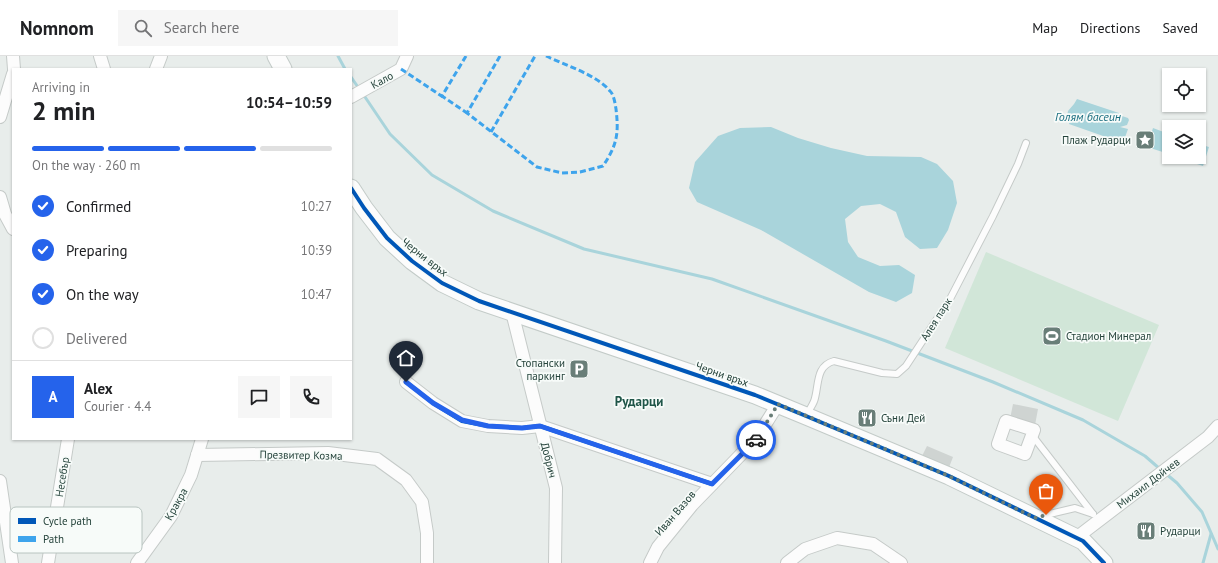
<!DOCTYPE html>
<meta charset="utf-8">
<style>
:root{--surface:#fff;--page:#f6f6f6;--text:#202124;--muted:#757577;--line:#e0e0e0;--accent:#2563eb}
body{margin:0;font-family:"PT Sans",sans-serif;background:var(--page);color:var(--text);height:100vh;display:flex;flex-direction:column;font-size:15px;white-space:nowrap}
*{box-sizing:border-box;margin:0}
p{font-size:13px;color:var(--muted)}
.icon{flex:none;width:22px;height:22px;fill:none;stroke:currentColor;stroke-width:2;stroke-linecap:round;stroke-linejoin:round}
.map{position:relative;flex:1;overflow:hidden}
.details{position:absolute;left:12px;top:12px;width:340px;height:372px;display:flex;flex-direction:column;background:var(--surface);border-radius:0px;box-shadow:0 1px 3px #0004}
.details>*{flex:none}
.fabs{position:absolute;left:1162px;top:12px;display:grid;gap:8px}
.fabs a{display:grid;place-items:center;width:44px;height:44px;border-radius:0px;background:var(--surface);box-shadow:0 1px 3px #0004;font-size:20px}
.pin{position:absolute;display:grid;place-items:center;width:34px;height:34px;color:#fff;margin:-41px -17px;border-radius:50% 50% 50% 0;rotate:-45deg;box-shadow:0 0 4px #0007}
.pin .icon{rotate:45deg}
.courier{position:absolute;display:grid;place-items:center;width:40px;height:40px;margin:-20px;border:3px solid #2563eb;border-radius:50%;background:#fff;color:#222;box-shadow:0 1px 5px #0007}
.headline em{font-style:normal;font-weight:700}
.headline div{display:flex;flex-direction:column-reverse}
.headline{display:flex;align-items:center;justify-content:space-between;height:68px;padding:0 20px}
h1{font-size:26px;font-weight:700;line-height:30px}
.bar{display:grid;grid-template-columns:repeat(4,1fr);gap:6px 4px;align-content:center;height:48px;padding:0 20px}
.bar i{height:5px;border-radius:3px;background:var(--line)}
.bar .active{background:var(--accent)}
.bar p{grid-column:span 4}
.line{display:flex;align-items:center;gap:10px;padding:0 20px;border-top:1px solid var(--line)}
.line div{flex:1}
.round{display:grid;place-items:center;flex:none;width:42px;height:42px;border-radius:0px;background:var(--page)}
ol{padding:0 20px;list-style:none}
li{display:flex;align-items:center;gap:12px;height:44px}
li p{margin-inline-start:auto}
li .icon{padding:4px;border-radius:50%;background:var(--accent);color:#fff;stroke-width:4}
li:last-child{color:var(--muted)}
li i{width:22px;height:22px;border:2px solid var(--line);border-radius:50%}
header{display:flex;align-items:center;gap:24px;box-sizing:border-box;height:56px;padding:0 20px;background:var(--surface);border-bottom:1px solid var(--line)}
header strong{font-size:19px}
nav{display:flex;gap:22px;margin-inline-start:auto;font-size:14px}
.search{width:280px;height:36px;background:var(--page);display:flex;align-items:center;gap:10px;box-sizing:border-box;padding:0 14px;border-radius:0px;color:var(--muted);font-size:15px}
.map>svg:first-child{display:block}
</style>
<header>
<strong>Nomnom</strong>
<div class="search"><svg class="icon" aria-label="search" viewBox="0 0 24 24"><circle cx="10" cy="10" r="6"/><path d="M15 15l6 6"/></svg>Search here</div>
<nav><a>Map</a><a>Directions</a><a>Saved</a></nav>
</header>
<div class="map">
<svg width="1218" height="507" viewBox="0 0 1218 507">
<rect width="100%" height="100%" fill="#e8edeb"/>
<path fill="#d1e6d8" d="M986,196L1159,269L1118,365L945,292Z"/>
<g fill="#a9d4db">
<path d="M1077,43L1119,57L1116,63L1122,60L1128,62L1129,64L1127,69L1120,71L1128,73L1123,87L1069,68L1070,64L1067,60L1068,55L1074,48Z"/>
<path d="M771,71L798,82L831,92L867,100L921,101L937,108L953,125L957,147L948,174L937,192L920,193L905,181L896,156L880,148L861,150L845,163L848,186L858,201L880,210L899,209L915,219L912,237L896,246L869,236L761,174L697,146L689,132L695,106L718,80L740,72Z"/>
<path d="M1153,72L1169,78V98L1147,91Z"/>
<path d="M1199,88L1209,91L1203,110L1176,101H1199Z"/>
</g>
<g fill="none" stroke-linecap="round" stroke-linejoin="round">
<g stroke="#a9d4db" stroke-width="3">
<path d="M338,0L345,13"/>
<path d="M351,21L360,34"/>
<path d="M363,38L390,78L432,119L493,155L584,193L712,223L886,285L993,326L1083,364L1145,400L1160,413"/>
<path d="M1165,417L1177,427L1202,456L1218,493"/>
<path d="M1203,507L1211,478"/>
</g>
</g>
<g fill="#cfd4d2">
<path d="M1013,348L1038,353L1035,369L1010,363Z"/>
<path d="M927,390L953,401L948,414L921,402Z"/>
</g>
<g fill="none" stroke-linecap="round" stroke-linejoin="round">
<defs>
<g id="lane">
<path d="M807,359C809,353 814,348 815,342C819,327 816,310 834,305L882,317L897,318L906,310L950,243L993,160L1018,108L1026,87"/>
<path d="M1032,379L1093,458"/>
<path d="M1041,460L1075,452L1093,458"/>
</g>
<g id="street">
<path d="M13,0L14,13"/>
<path d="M100,0L104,13"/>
<path d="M156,13L161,0"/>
<path d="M351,41L401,13L407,0"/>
<path d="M0,61L13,18"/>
<path d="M0,141L5,158L13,173"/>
<path d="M512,256L556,432L555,507"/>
<path d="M406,326L433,347L462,365L488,370L522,372L540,370L712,428"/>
<path d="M1006,365L1034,374L1025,398L998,388Z"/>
<path d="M197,399L328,397L377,403L406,424L422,446L427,477V507"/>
<path d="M0,425L12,507"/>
<path d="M1076,482L1208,381L1218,370"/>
<path d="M48,507L68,383"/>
<path d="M137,507L171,460L191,419L202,383"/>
<path d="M650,507L658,491L692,449L756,383L778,348"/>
<path d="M787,507L805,493L837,482L873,488L901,507"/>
</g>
<g id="secondary">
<path d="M276,0L283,13"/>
<path d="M351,132L364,152L387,182L412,205L442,227L479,245L755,339L806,360L949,420L1083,485L1104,507"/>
</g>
</defs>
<use href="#lane" stroke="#c5cac8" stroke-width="8"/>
<use href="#street" stroke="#c5cac8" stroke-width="14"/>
<use href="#secondary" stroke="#c3cbc8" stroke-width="19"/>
<use href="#lane" stroke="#fcfcfc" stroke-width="6"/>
<use href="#street" stroke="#fcfcfc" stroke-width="12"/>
<use href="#secondary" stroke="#fcfcfc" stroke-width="17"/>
<g stroke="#3ea4ec" stroke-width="3" stroke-dasharray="6 3" stroke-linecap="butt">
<path d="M466,0L442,40L467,57"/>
<path d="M500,0L467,57L537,111L562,117L580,116L603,110C617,89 619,78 616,53C615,47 614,39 610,35C597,19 565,9 546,0"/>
<path d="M401,13L443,41"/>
<path d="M491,76L535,0"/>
</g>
<defs>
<g id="cycleway">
<path d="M351,132L364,152L387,182L412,205L442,227L479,245L755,339L806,360L949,420L1083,485L1104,507"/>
<path d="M406,326L433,347L462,365L488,370L522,372L540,370L712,428"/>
</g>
</defs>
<use href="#cycleway" stroke="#f7fbf9" stroke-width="6"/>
<use href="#cycleway" stroke="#0057b8" stroke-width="4"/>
</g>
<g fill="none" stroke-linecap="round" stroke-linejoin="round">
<path stroke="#697e78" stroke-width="4" stroke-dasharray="0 7.2" d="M756,384L778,348L949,420L1035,462L1046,459"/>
<path stroke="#2563eb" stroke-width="5" d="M406,326L433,347L462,364L488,370L522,372L540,370L712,428L756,384"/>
</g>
<defs>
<symbol id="sight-square" viewBox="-11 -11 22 22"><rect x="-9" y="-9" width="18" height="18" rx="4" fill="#697e78" stroke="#f7fbf9"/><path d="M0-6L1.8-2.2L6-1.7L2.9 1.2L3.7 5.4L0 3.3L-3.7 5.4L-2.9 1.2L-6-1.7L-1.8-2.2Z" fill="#fff"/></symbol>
<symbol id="stadium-square" viewBox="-11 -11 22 22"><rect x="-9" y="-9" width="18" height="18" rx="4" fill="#697e78" stroke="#f7fbf9"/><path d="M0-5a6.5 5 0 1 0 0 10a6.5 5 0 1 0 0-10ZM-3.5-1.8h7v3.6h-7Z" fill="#fff"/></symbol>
<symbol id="parking-square" viewBox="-11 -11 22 22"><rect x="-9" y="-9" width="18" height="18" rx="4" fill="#697e78" stroke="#f7fbf9"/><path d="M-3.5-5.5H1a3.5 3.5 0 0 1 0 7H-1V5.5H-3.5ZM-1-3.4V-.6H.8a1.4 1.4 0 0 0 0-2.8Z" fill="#fff"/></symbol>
<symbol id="restaurant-square" viewBox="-11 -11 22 22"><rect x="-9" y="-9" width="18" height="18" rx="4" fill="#697e78" stroke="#f7fbf9"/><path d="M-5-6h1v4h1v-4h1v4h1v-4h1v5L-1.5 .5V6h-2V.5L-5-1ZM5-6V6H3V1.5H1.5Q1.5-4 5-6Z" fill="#fff"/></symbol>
</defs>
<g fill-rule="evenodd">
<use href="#sight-square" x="1134" y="73" width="22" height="22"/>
<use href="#stadium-square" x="1041" y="269" width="22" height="22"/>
<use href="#parking-square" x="568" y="302" width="22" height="22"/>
<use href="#restaurant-square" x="856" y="351" width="22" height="22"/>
<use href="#restaurant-square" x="1135" y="464" width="22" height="22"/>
</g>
<g text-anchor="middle" stroke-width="3.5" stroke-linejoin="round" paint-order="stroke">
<g font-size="11" fill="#24423a" stroke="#f7fbf9">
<text transform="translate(382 24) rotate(-29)" y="4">Кало</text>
<text transform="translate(425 201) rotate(38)" y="4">Черни връх</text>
<text transform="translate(936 263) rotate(-58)" y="4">Алея парк</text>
<text transform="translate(722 318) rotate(19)" y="4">Черни връх</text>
<text transform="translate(301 399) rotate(1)" y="4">Презвитер Козма</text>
<text transform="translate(549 404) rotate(76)" y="4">Добрич</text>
<text transform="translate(62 421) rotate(-81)" y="4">Несебър</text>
<text transform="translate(1148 427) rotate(-37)" y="4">Михаил Дойчев</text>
<text transform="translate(176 448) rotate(-61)" y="4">Кракра</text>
<text transform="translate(675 457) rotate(-49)" y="4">Иван Вазов</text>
</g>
<g font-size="11" fill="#24423a" stroke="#f7fbf9" text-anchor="start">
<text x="1131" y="88" text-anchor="end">Плаж Рударци</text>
<text x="1066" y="284">Стадион Минерал</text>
<text x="565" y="311" text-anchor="end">Стопански<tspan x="565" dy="13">паркинг</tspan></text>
<text x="881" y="366">Съни Дей</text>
<text x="1160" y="479">Рударци</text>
</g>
<g font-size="12" font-style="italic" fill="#1c6f80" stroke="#f7fbf9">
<text x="1088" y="65">Голям басеин</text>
</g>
<g font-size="13" font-weight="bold" fill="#1f5548" stroke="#f7fbf9">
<text x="639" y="350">Рударци</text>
</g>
</g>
<rect x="10" y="451" width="132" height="46" rx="6" fill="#f7fbf9" stroke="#b8c4c0" stroke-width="1"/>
<rect x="18" y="462" width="18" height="6" fill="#0057b8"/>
<rect x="18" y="480" width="18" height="6" fill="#3ea4ec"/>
<g font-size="11" fill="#24423a">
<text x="43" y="469">Cycle path</text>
<text x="43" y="487">Path</text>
</g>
</svg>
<div class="fabs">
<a><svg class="icon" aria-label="locate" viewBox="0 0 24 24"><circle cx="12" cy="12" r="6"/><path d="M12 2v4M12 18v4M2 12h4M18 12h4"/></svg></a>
<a><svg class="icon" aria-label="layers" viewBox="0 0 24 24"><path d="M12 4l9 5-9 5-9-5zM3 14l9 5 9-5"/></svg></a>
</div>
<div class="pin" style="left:1046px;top:459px;background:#ea580c"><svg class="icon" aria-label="bag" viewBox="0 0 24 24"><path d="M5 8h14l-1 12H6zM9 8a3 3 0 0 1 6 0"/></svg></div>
<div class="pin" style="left:406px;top:326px;background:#1f2937"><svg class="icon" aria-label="home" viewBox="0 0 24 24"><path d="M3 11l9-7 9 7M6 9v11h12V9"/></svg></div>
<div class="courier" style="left:756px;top:384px"><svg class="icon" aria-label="car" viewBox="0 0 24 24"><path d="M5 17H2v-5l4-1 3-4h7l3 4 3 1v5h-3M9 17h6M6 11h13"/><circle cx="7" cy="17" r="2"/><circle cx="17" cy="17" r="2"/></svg></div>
<section class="details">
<div class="headline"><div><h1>2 min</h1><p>Arriving in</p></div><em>10:54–10:59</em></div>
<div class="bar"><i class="active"></i><i class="active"></i><i class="active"></i><i></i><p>On the way · 260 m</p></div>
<ol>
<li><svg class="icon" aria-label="check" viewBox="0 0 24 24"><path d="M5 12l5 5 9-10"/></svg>Confirmed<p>10:27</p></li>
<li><svg class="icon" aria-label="check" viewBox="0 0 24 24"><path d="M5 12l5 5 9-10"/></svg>Preparing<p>10:39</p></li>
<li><svg class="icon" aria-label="check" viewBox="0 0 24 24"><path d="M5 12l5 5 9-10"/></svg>On the way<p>10:47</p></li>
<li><i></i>Delivered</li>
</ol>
<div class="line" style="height:72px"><b class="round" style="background:var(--accent);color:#fff">A</b><div><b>Alex</b><p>Courier · 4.4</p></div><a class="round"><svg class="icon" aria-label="chat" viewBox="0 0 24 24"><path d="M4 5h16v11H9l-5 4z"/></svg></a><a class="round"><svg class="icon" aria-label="phone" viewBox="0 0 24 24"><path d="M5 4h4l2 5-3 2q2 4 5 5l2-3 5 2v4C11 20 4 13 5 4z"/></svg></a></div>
</section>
</div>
